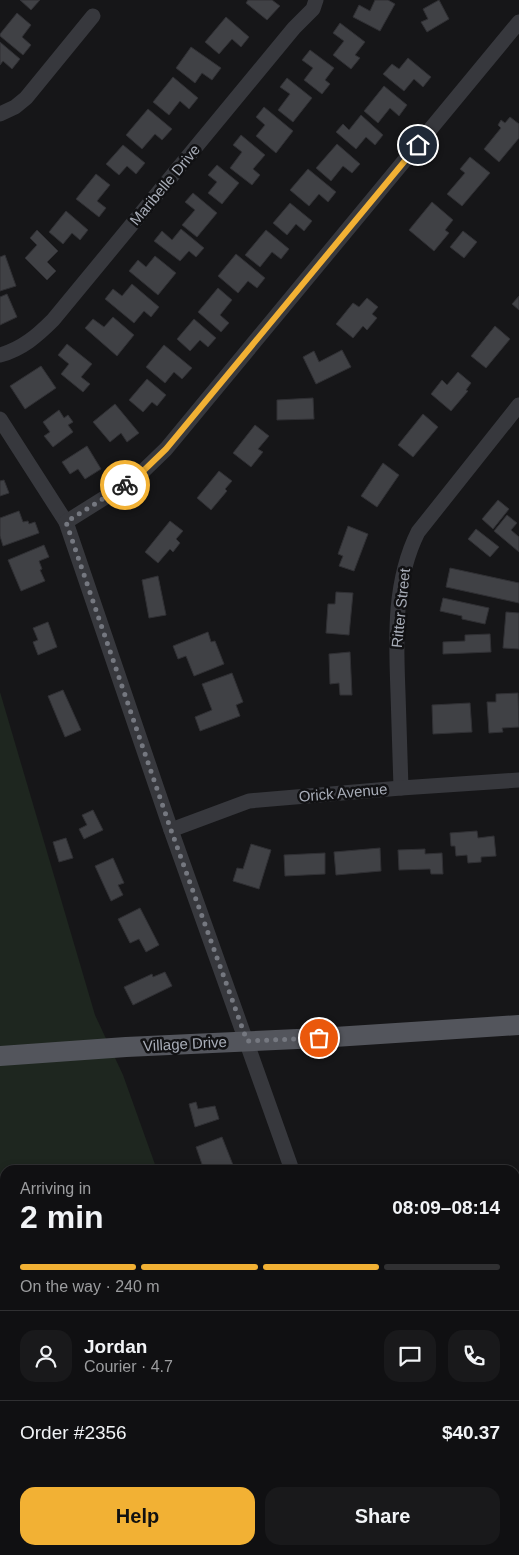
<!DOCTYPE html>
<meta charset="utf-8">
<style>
:root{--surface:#101012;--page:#19191b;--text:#f1f3f6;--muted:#9c9d9f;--line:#303032;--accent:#f2b134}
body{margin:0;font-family:Helvetica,sans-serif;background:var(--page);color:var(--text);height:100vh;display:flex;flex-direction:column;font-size:19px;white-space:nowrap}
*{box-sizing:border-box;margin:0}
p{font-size:16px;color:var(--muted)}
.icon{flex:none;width:28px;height:28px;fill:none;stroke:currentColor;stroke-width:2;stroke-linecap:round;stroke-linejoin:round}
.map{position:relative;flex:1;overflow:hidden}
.drawer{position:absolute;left:0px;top:1165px;width:520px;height:390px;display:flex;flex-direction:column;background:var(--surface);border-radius:15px 15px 0 0;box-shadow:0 2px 8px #0003,0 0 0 1px var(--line)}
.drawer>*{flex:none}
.pin{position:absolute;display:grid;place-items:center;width:42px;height:42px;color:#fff;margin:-21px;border:2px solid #fff;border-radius:50%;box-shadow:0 1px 5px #0007}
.courier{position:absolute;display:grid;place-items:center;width:50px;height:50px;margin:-25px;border:4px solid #f2b134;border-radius:50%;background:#fff;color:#222;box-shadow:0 1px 6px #0007}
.summary em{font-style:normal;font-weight:800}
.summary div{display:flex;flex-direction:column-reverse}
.summary{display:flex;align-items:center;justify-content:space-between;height:85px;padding:0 20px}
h1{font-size:32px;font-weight:800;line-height:38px}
.bar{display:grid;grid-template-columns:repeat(4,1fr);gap:8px 5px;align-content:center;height:60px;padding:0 20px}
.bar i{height:6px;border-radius:4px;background:var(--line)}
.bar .selected{background:var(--accent)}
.bar p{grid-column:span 4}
.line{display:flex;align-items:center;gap:12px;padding:0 20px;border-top:1px solid var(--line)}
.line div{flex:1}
.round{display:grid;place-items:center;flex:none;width:52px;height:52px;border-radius:15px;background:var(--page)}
.primary-button{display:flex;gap:10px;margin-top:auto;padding:10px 20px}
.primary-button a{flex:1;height:58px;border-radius:15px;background:var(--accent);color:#111;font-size:20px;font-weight:800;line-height:58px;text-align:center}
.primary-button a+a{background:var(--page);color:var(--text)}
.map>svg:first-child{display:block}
</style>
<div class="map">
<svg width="519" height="1555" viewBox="0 0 519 1555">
<rect width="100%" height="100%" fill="#161618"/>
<path fill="#1e261f" d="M0,692L95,1015L123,1075L157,1170H5V1550H291L293,1555H0Z"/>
<g fill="#404145" stroke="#303034">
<path d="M20,0H40L31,10Z"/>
<path d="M248,0H272L280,6L267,20L246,3Z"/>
<path d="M375,0H388L395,4L380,31L353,17L359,5L370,11Z"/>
<path d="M439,0L449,19L427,32L421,22L428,19L423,9Z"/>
<path d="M17,13L31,25L22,37L31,45L23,55L0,36V34Z"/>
<path d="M226,17L249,37L241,47L232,39L219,54L205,42Z"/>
<path d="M340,23L365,42L355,55L360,58L351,69L333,55L344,41L333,33Z"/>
<path d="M0,42L20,59L12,69L3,61L0,65Z"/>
<path d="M191,47L221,68L212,80L202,73L195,83L176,68Z"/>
<path d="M310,50L334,68L325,80L330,84L322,94L304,80L313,68L302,60Z"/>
<path d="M408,58L431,77L423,87L414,79L404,91L383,74L392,64L399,69Z"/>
<path d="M173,77L198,98L189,109L180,101L169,115L153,102Z"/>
<path d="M287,78L312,98L293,122L278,110L290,94L280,87Z"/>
<path d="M384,86L407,105L399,116L390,108L378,123L364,111Z"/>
<path d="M264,107L293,131L276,153L256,136L265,125L256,117Z"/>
<path d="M148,109L172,129L162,140L155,134L142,149L126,135Z"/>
<path d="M361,115L383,135L375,145L366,137L356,149L336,132L343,124L349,130Z"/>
<path d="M510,117L519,124V138L499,162L484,149L501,128L498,125L501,120L505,123Z"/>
<path d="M241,135L265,155L253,169L260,175L252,185L230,168L242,152L233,145Z"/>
<path d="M337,144L360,164L352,173L343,166L331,181L316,168Z"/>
<path d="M123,145L145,163L136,174L127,166L119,175L106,164Z"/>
<path d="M470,157L490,173L462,206L447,194L465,173L460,169Z"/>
<path d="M217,165L239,183L222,204L208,193L217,182L208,175Z"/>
<path d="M308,169L336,192L328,202L319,194L309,206L290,190Z"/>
<path d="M96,174L110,185L97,201L106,208L99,217L76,199Z"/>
<path d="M193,193L217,213L197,237L182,225L195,210L185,202Z"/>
<path d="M432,202L453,220L445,230L449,233L434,251L409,230Z"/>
<path d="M290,203L312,221L304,231L296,224L287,235L273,223Z"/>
<path d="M66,211L88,230L80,240L72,233L63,244L49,232Z"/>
<path d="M181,229L204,248L196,257L189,251L180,261L154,241L162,231L172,240Z"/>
<path d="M37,230L58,251L47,262L56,271L47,280L25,258L37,245L30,238Z"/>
<path d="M266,230L289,249L281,259L272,252L260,267L245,255Z"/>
<path d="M463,231L477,242L464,258L450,247Z"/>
<path d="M236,254L265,278L257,288L248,281L238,293L218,276Z"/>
<path d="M5,255L16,286L0,291V257Z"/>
<path d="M155,256L176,273L158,295L129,271L138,260L146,267Z"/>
<path d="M132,284L159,307L151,317L144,311L134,323L105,299L113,289L122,296Z"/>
<path d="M218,288L232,300L220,315L229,323L221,332L198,312Z"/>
<path d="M7,294L17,317L0,325V297Z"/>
<path d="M519,296V310L512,304Z"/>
<path d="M367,298L378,307L372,314L377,318L367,330L363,326L353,338L336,324L353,303L359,307Z"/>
<path d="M113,317L134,335L117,356L85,328L93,319L104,327Z"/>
<path d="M194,319L216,338L208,347L200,340L190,351L177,339Z"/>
<path d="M495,326L510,339L486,368L471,356Z"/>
<path d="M67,344L92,364L81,377L90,384L83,392L61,374L69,364L58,355Z"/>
<path d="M164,345L192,368L182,379L174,372L165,383L146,367Z"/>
<path d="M342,350L351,367L316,384L303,357L314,351L319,362Z"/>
<path d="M41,366L56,388L25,409L10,386Z"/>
<path d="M458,372L471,383L466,390L468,391L451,411L431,394L442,380L447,385Z"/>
<path d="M147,379L166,395L157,406L152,402L143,412L129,400Z"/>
<path d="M313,398L314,419L277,420V400Z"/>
<path d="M115,404L139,433L127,442L121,433L110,442L93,422Z"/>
<path d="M59,410L64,418L68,415L73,422L68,425L73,432L53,447L44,436L50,432L43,422Z"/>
<path d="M423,414L438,427L413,457L398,445Z"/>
<path d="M255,425L269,436L258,449L263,452L251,467L233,453Z"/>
<path d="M87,446L101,469L85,479L78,469L70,474L62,462Z"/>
<path d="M383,463L399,475L377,507L361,496Z"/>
<path d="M219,471L232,481L225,489L227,491L211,510L197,498Z"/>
<path d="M4,480L9,493L0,496V481Z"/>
<path d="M498,500L509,509L493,529L482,519Z"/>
<path d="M19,511L23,522L28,521L29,524L35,522L39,533L3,546L0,536V518Z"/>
<path d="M507,515L517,523L511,530L519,537V552L494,531Z"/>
<path d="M170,521L183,531L176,539L180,543L173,552L170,549L158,563L145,552Z"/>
<path d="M348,526L368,534L354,571L339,566L343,556L338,554Z"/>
<path d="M476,529L499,547L490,557L468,539Z"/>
<path d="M44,545L49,557L39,561L42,569L40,570L45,581L21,591L8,560Z"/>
<path d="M450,568L519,583V603L446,587Z"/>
<path d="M158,576L166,615L149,618L142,580Z"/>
<path d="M336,592L353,593L349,635L326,633L328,604H335Z"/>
<path d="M443,598L489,608L485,624L462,619V616L440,611Z"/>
<path d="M506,612L519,613V649L503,648Z"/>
<path d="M48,622L57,647L38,655L33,642L38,640L33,628Z"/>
<path d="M208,632L211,642L215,641L224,664L194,676L186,656L178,659L173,646Z"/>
<path d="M490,634L491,652L443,654V642L465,641V635Z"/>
<path d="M350,652L352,695H340L339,683L330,684L329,654Z"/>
<path d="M232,673L243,702L236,705L240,716L200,731L195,717L212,710L202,684Z"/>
<path d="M63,690L81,730L65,737L48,696Z"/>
<path d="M518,693L519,727L502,728L503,732L489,733L487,702H496V694Z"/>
<path d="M470,703L472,732L433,734L432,705Z"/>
<path d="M93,810L103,830L84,839L79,829L87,825L82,815Z"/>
<path d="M477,831L478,838L494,836L496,856L481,857V862L468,863L467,855L456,856L455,846H451L450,833Z"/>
<path d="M66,838L73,858L59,862L53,842Z"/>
<path d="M251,844L271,850L259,889L233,881L237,868L243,869Z"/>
<path d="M380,848L381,871L336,875L334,852Z"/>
<path d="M425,849V854L442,853L443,874H431L430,869L399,870L398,850Z"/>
<path d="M325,853V874L285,876L284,855Z"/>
<path d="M113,858L124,883L118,885L123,895L111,901L95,866Z"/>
<path d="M140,908L159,945L146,952L139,939L130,943L118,919Z"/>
<path d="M165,972L172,986L133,1005L124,987L152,974L153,977Z"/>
<path d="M196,1102L198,1109L215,1106L219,1119L195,1127L189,1104Z"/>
<path d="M222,1137L235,1170H204L196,1147Z"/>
<path d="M519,1440V1460L515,1462V1441Z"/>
<path d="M515,1548L518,1555H499L511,1550H515Z"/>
<path d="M351,1550H369L354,1555H352Z"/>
</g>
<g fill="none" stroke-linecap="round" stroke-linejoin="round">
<g stroke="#37383d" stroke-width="15">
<path d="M0,114L15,107L26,98L93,16"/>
<path d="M0,355C22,349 37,336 53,320L294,28L313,9L316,0"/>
<path d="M0,419L66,522L171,830L292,1170"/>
<path d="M66,522L136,478L166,449L519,22"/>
<path d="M401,788C400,756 399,725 398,693C396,639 393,582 418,532L519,405"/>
<path d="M171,830L249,801L401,788L519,780"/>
<path d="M515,1271L519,1270"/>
<path d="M515,1517L519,1516"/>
<path d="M422,1550L424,1555"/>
</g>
<path stroke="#53555c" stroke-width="20" d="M0,1056L126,1047L319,1038L519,1025"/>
</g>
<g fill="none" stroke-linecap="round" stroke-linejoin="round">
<path stroke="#757880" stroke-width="5" stroke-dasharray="0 9" d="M125,485L66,522L171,830L247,1041L319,1038"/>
<path stroke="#f2b134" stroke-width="6" d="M125,485L136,478L166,449L418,145"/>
</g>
<g text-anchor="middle" stroke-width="5" stroke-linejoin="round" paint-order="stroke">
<g font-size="15" fill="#a8adb8" stroke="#111113">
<text transform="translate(165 185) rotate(-50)" y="5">Maribelle Drive</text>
<text transform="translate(401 608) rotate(-84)" y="5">Ritter Street</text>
<text transform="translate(343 793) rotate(-5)" y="5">Orick Avenue</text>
<text transform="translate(185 1044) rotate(-3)" y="5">Village Drive</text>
</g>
</g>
</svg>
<div class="pin" style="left:319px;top:1038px;background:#ea580c"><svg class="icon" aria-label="bag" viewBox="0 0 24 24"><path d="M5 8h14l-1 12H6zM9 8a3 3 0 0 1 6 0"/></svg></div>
<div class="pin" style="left:418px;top:145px;background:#1f2937"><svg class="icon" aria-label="home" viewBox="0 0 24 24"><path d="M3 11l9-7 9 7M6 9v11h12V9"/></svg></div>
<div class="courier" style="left:125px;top:485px"><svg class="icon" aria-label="bike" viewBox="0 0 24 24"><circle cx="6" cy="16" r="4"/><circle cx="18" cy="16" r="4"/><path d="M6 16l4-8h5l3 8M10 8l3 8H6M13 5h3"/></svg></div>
<section class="drawer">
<div class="summary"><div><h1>2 min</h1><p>Arriving in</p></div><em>08:09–08:14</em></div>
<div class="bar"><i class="selected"></i><i class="selected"></i><i class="selected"></i><i></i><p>On the way · 240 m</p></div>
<div class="line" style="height:90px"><a class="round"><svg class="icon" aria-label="person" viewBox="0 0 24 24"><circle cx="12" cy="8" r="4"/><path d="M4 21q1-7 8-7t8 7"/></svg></a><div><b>Jordan</b><p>Courier · 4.7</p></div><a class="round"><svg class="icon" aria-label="chat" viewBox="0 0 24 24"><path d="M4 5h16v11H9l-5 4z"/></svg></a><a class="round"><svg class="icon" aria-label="phone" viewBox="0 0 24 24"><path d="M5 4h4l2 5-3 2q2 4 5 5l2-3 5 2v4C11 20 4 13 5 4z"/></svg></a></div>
<div class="line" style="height:65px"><div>Order #2356</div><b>$40.37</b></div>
<div class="primary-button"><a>Help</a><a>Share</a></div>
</section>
</div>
